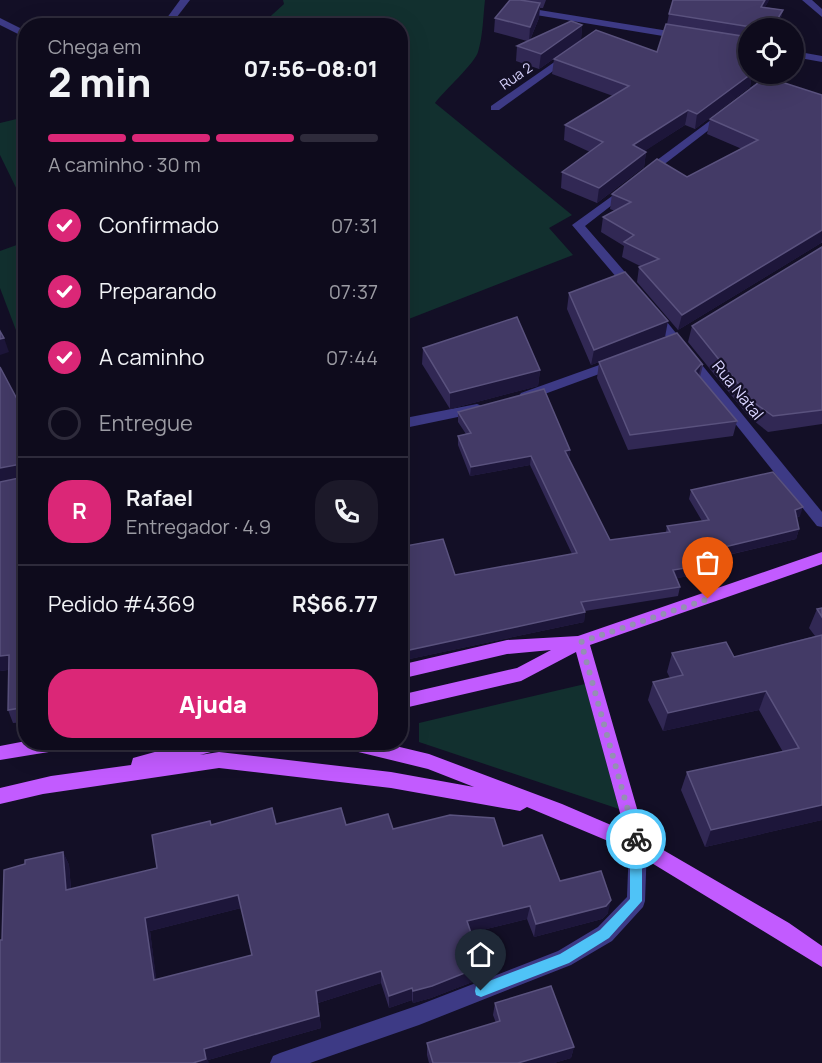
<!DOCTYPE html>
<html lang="pt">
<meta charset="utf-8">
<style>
:root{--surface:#0e0b1c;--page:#1c1929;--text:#f1f3f6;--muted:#9b9ba3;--line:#2e2b3b;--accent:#db2777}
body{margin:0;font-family:Manrope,sans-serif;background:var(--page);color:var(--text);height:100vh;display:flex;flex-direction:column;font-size:22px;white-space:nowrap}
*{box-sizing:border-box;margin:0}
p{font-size:20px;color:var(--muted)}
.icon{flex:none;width:33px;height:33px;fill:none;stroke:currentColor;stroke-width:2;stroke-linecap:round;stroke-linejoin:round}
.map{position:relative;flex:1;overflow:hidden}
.side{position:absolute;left:18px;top:18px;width:390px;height:732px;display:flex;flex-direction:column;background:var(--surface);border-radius:24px;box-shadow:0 6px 24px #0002,0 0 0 2px var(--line)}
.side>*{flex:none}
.controls{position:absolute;left:738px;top:18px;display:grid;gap:12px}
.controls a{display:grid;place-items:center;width:66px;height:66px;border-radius:50%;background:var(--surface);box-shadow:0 6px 24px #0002,0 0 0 2px var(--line);font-size:30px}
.pin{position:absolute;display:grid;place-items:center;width:51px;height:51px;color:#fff;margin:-62px -26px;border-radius:50% 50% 50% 0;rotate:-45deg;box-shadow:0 0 6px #0007}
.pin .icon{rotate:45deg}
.courier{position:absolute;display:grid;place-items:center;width:60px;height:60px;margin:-30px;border:4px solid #4fc3f7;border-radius:50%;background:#fff;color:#222;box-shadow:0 2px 8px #0007}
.head em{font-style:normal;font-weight:800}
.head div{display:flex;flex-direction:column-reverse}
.head{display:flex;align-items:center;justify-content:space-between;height:102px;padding:0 30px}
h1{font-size:39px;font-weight:800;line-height:45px}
.bar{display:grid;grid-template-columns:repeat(4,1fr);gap:9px 6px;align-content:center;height:72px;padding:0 30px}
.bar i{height:8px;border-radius:4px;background:var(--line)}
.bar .selected{background:var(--accent)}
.bar p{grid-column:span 4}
.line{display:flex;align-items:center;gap:15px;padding:0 30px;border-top:2px solid var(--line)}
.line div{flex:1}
.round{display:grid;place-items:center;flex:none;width:63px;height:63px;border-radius:24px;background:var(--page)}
ol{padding:0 30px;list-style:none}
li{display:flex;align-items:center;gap:18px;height:66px}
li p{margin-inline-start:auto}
li .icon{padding:6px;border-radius:50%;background:var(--accent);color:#fff;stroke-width:4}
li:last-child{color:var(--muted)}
li i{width:33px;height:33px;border:3px solid var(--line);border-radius:50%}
.action{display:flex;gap:12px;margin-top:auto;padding:12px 30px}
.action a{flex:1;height:69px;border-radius:24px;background:var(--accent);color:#fff;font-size:24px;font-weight:800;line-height:69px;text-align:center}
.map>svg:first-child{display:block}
</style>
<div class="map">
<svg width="822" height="1063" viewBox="0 0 822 1063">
<rect width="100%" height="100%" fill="#130f26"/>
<g fill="#12302f">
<path d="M283,0H485C483,17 483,36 478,52C475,63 444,91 435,103L572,215L549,228L573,255L401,322L400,26L261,25L284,4Z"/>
<path d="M25,117H26L25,206L0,155V123Z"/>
<path d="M25,242V337L19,338L0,288V251Z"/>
<path d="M585,684L619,809L419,742V723Z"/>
</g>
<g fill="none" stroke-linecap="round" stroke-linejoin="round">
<g fill="#3d3a85" fill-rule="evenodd">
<path d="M180,0H190L170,26H161Z"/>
<path d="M802,0H812L822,9V17Z"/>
<path d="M521,7L681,33L686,36L681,39L518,12V8Z"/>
<path d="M0,18L26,31V38L0,25Z"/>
<path d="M794,51L822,56V62L794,57Z"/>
<path d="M566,54L574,56L499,110H491V106Z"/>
<path d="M770,74H781L758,92H750V88Z"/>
<path d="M723,111L727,112V116L649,176H641V172Z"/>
<path d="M626,186L630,187V191L585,226L637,286L639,289L633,293L629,292L572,225Z"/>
<path d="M654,310L658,311L822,512V527L817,526L650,317L648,314Z"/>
<path d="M616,359L623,363L621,366L531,399H521L519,396L521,393Z"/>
<path d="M477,404L482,406L484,409L482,412L400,429V419Z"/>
<path d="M638,837L644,839L647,845L645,901L643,907L612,941L571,965L419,1025L310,1063H270L273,1056L280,1053L419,1005L558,951L598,927L627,897L629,845L632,839Z"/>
</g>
<g fill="#c25bff" fill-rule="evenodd">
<path d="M822,552V564L590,645L646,840L789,923L822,946V967L632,851L527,807L520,811L391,788L219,768L43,794L0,804V788L51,776L131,765L133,758L191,742H231L229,747L200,755L219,752L391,772L474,787L428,769L346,749L340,747L338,742H379L429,754L562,804L625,831L576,652L521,681L400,709V695L517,668L551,650L507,654L400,679V665L507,640L578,636Z"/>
<path d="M26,741V742H75L73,747L67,749L0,760V746Z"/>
</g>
</g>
<g fill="#312854" fill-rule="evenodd">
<path d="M510,0H546L543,8H540L539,18L530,40L582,25L581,40L539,69L516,61L517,46L527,41L494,32L495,18Z"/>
<path d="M769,0L765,7L783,10L779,25L777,28H748V74H752L750,87L695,129L685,125L644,151L646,152L644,167L597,203L561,188L562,172L590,152L564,140L565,125L613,96L552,74L554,59L657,52L667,24L669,14Z"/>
<path d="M822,95V243H821L678,330L637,282L639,267L640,266L622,257L624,246L601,232L603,217L615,211L610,209L612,194L687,177L742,149L707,134L710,119Z"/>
<path d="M822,247V424L768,432L749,417L688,342L692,326Z"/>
<path d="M569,293L665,337L617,356L677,333L703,365L700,377L737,421L733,436L628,450L597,378L599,362L591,365L567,309Z"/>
<path d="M423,348L540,370L538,386L450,409L422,364Z"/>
<path d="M0,367L26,416V722L13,723L8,710V670L0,671Z"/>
<path d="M458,412L570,450L569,459L610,540L666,532L667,526L702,521L689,499L691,490L800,516L796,518L799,529L796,539L720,557L722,562L720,571L677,578L680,587L678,596L585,611L584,622L400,661V547L455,575L572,554L530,465L470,476L458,445V436L466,434L458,422Z"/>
<path d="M822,608V820L705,847L681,790L687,772L783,752L759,710L663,731L648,700L653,682L670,678L667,672L672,653L734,657L815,636L809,628L817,609Z"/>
<path d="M276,824L346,825L393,829L503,846L560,881L608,913L602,919L534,937L527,919L470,933L480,979L431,998L413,1003L412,1000L389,1008L381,983L318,1003L321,1028L208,1060L2,940L25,864L63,852L69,865L71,889L157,868L211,825ZM241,908L252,955L156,980L150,931Z"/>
<path d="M495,1003L574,1047L571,1058L554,1063H429L427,1055V1043L496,1023L493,1015Z"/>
</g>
<g fill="#1d163a">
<path d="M765,0H769L758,21L761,7Z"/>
<path d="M540,3L539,18L529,42L530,27Z"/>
<path d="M783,10L779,25L777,28H772Z"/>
<path d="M582,25L581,40L539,69L541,54Z"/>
<path d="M748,74H752L750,87L695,129L697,114Z"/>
<path d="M688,110L685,125L631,160L633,145Z"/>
<path d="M646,152L644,167L597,203L599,188Z"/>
<path d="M822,230V239L821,243L678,330L682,315Z"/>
<path d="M668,321L665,337L591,365L594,350Z"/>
<path d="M4,338L9,352L0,355V339Z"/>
<path d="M701,364L698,380L695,371Z"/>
<path d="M540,370L538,386L450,409V393Z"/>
<path d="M570,450L569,459L565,451Z"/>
<path d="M531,456L530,465L470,476L471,467Z"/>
<path d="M21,464L26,479L0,483V468Z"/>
<path d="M803,507L800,516L792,519L795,510Z"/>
<path d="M799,529L796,539L714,558L716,549Z"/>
<path d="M722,562L720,571L671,579L673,570Z"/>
<path d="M585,612L584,622L400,661V652Z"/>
<path d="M9,655L14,669L0,671V656Z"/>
<path d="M766,691L759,710L663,731L668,713Z"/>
<path d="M822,805V820L705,847L711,830Z"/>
<path d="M63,852L69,865L72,903L66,890Z"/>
<path d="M238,895L241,908L150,931L158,992L154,980L145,918Z"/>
<path d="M611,900L608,913L602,919L534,937L536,924Z"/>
<path d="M530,906L527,919L466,934L467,921Z"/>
<path d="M482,966L480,979L431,998L413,1003V991Z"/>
<path d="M381,971V983L318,1003L321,1028L208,1060L209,1063H193L204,1049L316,991Z"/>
<path d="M412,988V1000L389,1008V996Z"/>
<path d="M574,1047L571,1058L554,1063H518Z"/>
</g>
<g fill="#433a66" stroke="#5a527e" stroke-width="1.5" fill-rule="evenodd">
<path d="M510,0H520L540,3L530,27L495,18Z"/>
<path d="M673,0H765L761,7L783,10L772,28H752L751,27L669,14Z"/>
<path d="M571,21L582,25L541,54L517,46Z"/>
<path d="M666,24L748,37V74H751L697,114L688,110L633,145L646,152L599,188L562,172L603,142L565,125L629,86L554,59L596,30L657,52Z"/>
<path d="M766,77L822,95V230L682,315L639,267L659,259L624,242L634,235L603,217L631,202L612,194L657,159L687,177L758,140L710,119Z"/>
<path d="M822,247V410L773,416L753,402L692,326Z"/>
<path d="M625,272L668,321L594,350L569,293Z"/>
<path d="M517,317L540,370L450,393L423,348Z"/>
<path d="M0,331L4,338L0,339Z"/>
<path d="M677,333L703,365L701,364L695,371L737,421L630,435L599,362Z"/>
<path d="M0,367L26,416V707L8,710L9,655L0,656V482L24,477V467L21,464L0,468Z"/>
<path d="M544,389L570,450L565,451L610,540L670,532L667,526L709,520L691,490L773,472L803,507L795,510L799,529L716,549L722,562L673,570L680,587L581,602L585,612L400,652V547L443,539L455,575L577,553L531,456L471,467L458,436L471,433L458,412Z"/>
<path d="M822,608V617L817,609Z"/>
<path d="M822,635V805L711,830L687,772L799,748L766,691L668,713L653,682L683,675L672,653L726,642L734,657Z"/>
<path d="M272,808L276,824L341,808L346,825L388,814L393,829L450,815L494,818L503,846L542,835L560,881L601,871L611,900L606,906L536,924L530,906L467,921L482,966L432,986L413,991L412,988L389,996L381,971L316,991L319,1016L204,1049L206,1059L193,1063H0V940H2L4,870L25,864V860L63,852L66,890L157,868L152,835L210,821L211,825ZM238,895L252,955L154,980L145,918Z"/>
<path d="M551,986L574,1047L518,1063H433L427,1043L500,1021L495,1003Z"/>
</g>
<path fill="#4fc3f7" d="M636,833L642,839V901L609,938L569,963L481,997L476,995L475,991L476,986L560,954L600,930L630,899V839Z"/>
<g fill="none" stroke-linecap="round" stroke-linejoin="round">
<path stroke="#948fb3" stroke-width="6" stroke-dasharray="0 10.8" d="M636,839L581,642L708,599"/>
</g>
<g text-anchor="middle" stroke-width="4.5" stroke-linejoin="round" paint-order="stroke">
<g font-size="14" fill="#d9d4ff" stroke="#130f26">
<text transform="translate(516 76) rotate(-35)" y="5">Rua 2</text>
</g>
<g font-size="16" fill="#d9d4ff" stroke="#130f26">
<text transform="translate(738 390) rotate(51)" y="6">Rua Natal</text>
</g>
</g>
</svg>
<div class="controls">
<a><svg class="icon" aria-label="locate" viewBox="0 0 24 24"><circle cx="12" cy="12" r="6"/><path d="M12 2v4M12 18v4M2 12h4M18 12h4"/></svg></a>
</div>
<div class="pin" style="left:708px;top:599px;background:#ea580c"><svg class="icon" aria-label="bag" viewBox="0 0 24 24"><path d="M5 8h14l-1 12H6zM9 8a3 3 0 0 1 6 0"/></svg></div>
<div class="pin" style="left:481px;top:991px;background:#1f2937"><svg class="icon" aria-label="home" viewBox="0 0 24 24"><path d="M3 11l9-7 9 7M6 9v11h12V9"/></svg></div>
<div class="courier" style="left:636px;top:839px"><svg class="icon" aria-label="bike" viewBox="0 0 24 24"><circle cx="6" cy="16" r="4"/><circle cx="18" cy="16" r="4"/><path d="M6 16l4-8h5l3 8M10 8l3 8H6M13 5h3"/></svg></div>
<section class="side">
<div class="head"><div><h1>2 min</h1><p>Chega em</p></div><em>07:56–08:01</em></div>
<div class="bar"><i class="selected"></i><i class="selected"></i><i class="selected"></i><i></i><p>A caminho · 30 m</p></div>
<ol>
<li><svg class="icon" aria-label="check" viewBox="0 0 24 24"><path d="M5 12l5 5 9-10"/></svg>Confirmado<p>07:31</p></li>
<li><svg class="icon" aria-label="check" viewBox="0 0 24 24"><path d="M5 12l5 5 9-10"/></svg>Preparando<p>07:37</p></li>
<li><svg class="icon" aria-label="check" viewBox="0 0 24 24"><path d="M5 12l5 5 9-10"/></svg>A caminho<p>07:44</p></li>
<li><i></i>Entregue</li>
</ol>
<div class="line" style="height:108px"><b class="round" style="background:var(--accent);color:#fff">R</b><div><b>Rafael</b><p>Entregador · 4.9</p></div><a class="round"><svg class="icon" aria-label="phone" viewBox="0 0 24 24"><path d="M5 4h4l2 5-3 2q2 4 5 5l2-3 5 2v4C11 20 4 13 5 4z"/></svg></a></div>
<div class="line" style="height:78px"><div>Pedido #4369</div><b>R$66.77</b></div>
<div class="action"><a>Ajuda</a></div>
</section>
</div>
